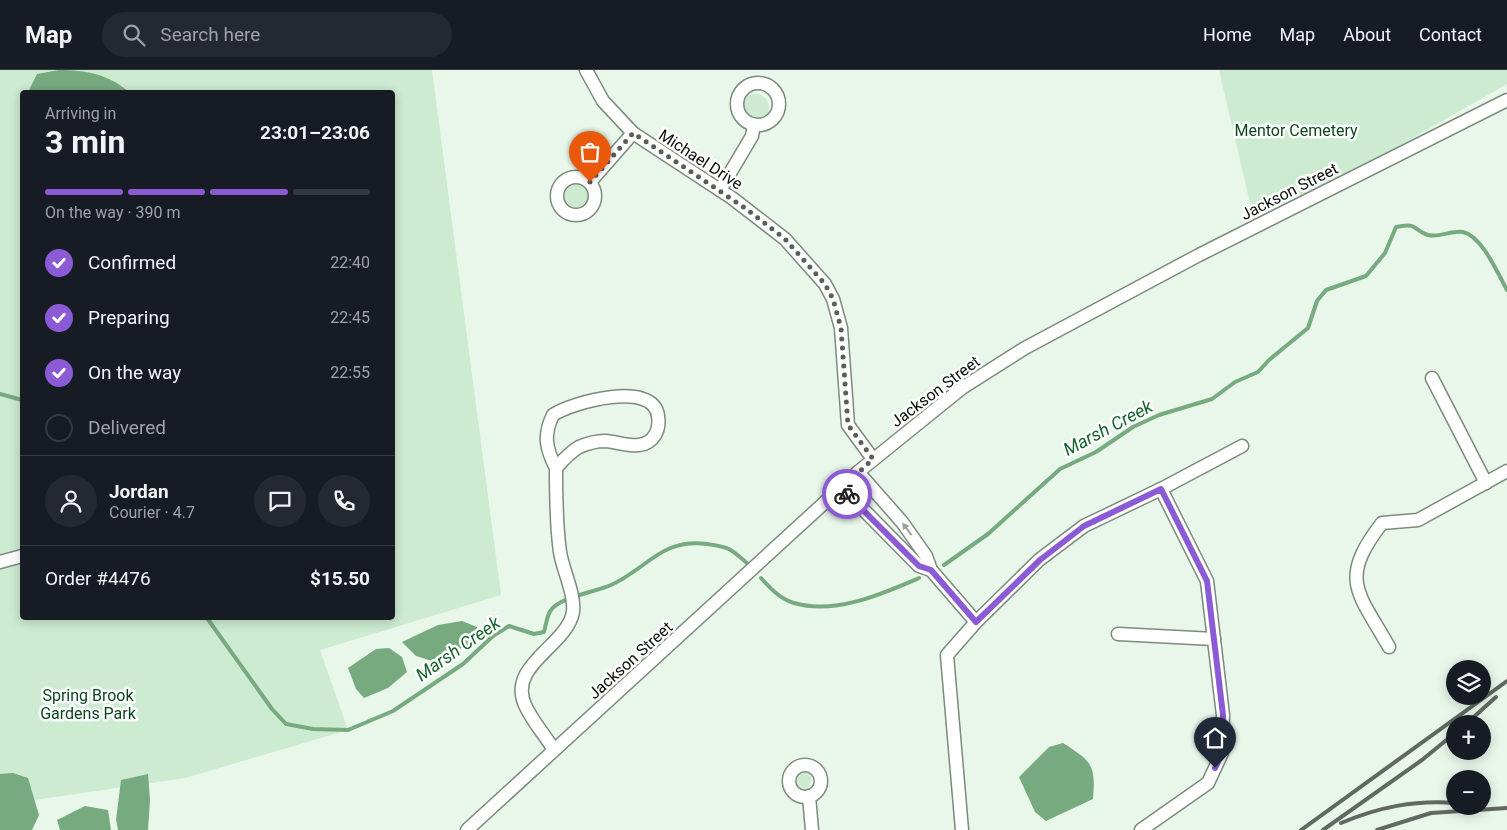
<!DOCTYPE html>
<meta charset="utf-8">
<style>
:root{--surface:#171b24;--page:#242831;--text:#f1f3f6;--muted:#9ea1a6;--line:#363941;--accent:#8a5bd4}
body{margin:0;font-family:Roboto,sans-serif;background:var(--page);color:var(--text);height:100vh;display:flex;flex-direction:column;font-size:19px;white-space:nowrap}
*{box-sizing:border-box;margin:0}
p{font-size:16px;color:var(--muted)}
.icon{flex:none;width:28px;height:28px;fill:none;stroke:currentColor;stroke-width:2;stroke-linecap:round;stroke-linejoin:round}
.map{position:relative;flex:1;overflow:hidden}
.drawer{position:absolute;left:20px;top:20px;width:375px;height:530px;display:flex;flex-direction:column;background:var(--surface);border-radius:5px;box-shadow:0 2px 12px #0003}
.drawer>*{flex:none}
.tools{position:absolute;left:1446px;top:590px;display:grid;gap:10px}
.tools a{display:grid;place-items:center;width:45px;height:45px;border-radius:50%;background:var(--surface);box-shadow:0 2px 12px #0003;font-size:25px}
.pin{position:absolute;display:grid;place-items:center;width:42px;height:42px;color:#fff;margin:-51px -21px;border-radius:50% 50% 50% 0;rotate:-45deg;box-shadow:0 0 5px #0007}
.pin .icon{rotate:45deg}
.courier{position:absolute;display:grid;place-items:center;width:50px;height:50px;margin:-25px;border:4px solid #8a5bd4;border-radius:50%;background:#fff;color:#222;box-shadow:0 1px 6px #0007}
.summary em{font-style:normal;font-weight:700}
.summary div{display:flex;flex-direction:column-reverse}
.summary{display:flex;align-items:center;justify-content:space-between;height:85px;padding:0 25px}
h1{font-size:32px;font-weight:700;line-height:38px}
.bar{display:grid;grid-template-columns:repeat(4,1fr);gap:8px 5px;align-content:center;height:60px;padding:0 25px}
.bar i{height:6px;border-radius:4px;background:var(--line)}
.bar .active{background:var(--accent)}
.bar p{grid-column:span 4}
.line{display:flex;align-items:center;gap:12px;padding:0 25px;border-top:1px solid var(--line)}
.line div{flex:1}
.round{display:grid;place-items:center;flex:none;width:52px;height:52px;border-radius:26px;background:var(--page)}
ol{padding:0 25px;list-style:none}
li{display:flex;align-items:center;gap:15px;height:55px}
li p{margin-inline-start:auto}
li .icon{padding:5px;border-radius:50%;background:var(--accent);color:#fff;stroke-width:4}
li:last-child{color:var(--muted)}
li i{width:28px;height:28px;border:2px solid var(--line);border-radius:50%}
header{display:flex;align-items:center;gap:30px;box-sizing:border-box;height:70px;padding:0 25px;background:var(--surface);border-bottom:1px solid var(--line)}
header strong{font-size:24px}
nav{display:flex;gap:28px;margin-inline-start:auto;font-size:18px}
.search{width:350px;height:45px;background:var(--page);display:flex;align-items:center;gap:12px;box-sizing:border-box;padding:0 18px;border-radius:28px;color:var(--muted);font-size:19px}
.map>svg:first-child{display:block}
</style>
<header>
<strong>Map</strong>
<div class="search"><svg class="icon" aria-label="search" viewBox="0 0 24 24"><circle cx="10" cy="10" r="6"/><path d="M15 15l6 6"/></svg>Search here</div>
<nav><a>Home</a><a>Map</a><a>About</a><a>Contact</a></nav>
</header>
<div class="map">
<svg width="1507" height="760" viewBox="0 0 1507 760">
<rect width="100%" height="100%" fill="#e8f7ea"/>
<g fill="#ccebd0" fill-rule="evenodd">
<path d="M0,0H432L501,525L320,580L348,660L185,708L0,735ZM22,22H392V548H22Z"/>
<path d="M1219,0H1507V14L1397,77L1254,150Z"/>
<circle cx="755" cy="38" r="14"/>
<circle cx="577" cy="127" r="14"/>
<path d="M805,701L811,703C812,710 811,715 805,720L794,717V707Z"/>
</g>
<g fill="#78aa80">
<path d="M59,0C86,0 108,4 129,22H28L37,4Z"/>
<path d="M462,551L477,557L480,570L432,591L416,586L402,572L438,555Z"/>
<path d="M389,578L402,587L407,602L388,618L364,628L356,619L348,598L376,579Z"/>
<path d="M1063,673C1091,691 1096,694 1093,729L1046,751L1035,742L1019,707L1049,677Z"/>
<path d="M13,703L28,708L39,745L32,760H0V704Z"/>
<path d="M148,704L150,730L148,760H118L116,750L121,710Z"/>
<path d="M85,736L108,740L111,760H60L57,750Z"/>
</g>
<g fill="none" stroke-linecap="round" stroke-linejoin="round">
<g stroke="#78aa80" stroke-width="4">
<path d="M0,324L22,330"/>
<path d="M944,495L988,464L1060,399L1096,382L1133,357L1159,345L1212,329L1235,312L1258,302L1269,290L1308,258L1317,231L1326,220L1366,206L1385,183L1396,157C1418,152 1413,160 1428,165C1439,168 1452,160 1463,162C1482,166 1498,204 1507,220"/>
<path d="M761,508C770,518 780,529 794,533C835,545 882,524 919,508"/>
<path d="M207,548L272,639L286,654L313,659L348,660L393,641L463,594L493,566L509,556L534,564L544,562C546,555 547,545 551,540C560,527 596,522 611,515C647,499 661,468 707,474C729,477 730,478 747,493"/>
</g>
<defs>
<g id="minor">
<path d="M586,0L603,31L633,63L732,128L785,169L825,214L833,229L841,258L848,355L873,389"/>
<circle cx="758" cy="34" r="21"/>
<circle cx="576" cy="126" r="19"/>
<path d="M590,112L633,63"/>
<path d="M720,120L752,66L754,55"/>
<path d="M1432,308L1486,413"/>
<path d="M858,402L902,452L926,486L931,500L976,552"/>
<path d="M842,418L919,496L931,500"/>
<path d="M0,492L22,486"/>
<path d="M1118,564L1214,569"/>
<path d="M1389,577C1358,522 1338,510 1382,453L1418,450L1507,401"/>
<path d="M554,680C545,665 532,651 525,635C507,595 567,576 573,542C575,523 563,501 560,482C556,454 556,426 556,398C563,390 570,382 579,377C586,374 597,371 605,371C622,372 644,383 655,365C658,360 659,352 658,346C654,310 572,332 553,345C543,365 546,379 556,398"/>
<circle cx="805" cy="711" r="16"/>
<path d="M809,726L812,760"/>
<path d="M467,760L858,402L962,318L1025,278L1199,185L1507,30"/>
<path d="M962,760L947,585L976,552L1039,490L1084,456L1161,419L1242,376"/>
<path d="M1141,760L1208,713L1222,683L1223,645L1207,511L1161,419"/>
</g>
</defs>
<use href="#minor" stroke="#7d8a7f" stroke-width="15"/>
<use href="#minor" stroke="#fff" stroke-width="12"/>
<g stroke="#606861" stroke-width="4">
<path d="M1466,654L1496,627"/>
<path d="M1341,753C1379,737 1414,730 1455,733"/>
<path d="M1301,760L1507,611"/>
<path d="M1323,760L1422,690L1455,663"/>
<path d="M1377,760L1431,743L1507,738"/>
</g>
</g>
<defs><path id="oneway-solid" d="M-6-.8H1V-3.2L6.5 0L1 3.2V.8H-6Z" transform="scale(1.25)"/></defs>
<use fill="#9d9f9d" href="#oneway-solid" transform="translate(907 459) rotate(-126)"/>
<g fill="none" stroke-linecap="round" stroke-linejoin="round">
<path stroke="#576058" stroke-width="5" stroke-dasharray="0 9" d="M590,112L633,63L745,138L785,169L825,214L833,229L841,258L848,355L873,389L842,418L847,424"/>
<path stroke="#8a5bd4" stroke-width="6" d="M847,424L919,496L931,500L976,552L1040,490L1084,456L1161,419L1207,511L1223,645L1222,683L1215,698"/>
</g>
<g text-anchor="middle" stroke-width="5" stroke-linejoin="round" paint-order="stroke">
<g font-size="16" fill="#0b461d" stroke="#fff">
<text x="1296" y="66">Mentor Cemetery</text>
<text x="88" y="631">Spring Brook<tspan x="88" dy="18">Gardens Park</tspan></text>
</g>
<g font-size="16" fill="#090e0a" stroke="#fff">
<text transform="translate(701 89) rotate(33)" y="6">Michael Drive</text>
<text transform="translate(1289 121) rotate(-27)" y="6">Jackson Street</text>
<text transform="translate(935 321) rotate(-37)" y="6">Jackson Street</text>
<text transform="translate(630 590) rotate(-42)" y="6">Jackson Street</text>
</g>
<g font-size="18" font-style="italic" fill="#17632d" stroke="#fff">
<text transform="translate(1108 358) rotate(-28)" y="6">Marsh Creek</text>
<text transform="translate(458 579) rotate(-35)" y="6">Marsh Creek</text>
</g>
</g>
</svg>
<div class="tools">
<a><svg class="icon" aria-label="layers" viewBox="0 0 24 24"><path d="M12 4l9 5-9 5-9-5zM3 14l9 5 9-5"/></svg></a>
<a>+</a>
<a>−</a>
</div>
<div class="pin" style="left:590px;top:112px;background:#ea580c"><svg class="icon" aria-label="bag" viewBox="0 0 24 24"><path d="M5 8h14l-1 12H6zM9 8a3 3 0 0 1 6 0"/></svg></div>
<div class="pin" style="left:1215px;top:698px;background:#1f2937"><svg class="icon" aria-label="home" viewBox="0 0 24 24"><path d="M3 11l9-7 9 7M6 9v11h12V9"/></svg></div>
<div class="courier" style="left:847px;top:424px"><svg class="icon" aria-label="bike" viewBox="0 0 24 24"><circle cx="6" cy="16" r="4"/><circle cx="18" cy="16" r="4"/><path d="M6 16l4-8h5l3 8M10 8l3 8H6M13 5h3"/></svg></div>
<section class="drawer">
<div class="summary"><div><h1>3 min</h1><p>Arriving in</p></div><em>23:01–23:06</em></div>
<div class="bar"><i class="active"></i><i class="active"></i><i class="active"></i><i></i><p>On the way · 390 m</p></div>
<ol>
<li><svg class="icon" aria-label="check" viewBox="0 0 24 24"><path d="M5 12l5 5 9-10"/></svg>Confirmed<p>22:40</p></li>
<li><svg class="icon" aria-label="check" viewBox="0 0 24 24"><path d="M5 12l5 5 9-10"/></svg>Preparing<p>22:45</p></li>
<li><svg class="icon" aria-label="check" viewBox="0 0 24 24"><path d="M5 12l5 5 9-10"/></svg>On the way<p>22:55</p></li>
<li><i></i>Delivered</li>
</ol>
<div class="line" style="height:90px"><a class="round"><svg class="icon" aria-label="person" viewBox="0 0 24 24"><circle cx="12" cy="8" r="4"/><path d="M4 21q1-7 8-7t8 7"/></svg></a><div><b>Jordan</b><p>Courier · 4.7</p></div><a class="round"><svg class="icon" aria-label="chat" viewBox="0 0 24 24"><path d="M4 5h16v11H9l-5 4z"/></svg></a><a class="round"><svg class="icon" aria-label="phone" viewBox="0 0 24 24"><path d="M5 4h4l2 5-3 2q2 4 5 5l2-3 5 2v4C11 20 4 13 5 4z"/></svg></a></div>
<div class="line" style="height:65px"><div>Order #4476</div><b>$15.50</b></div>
</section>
</div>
